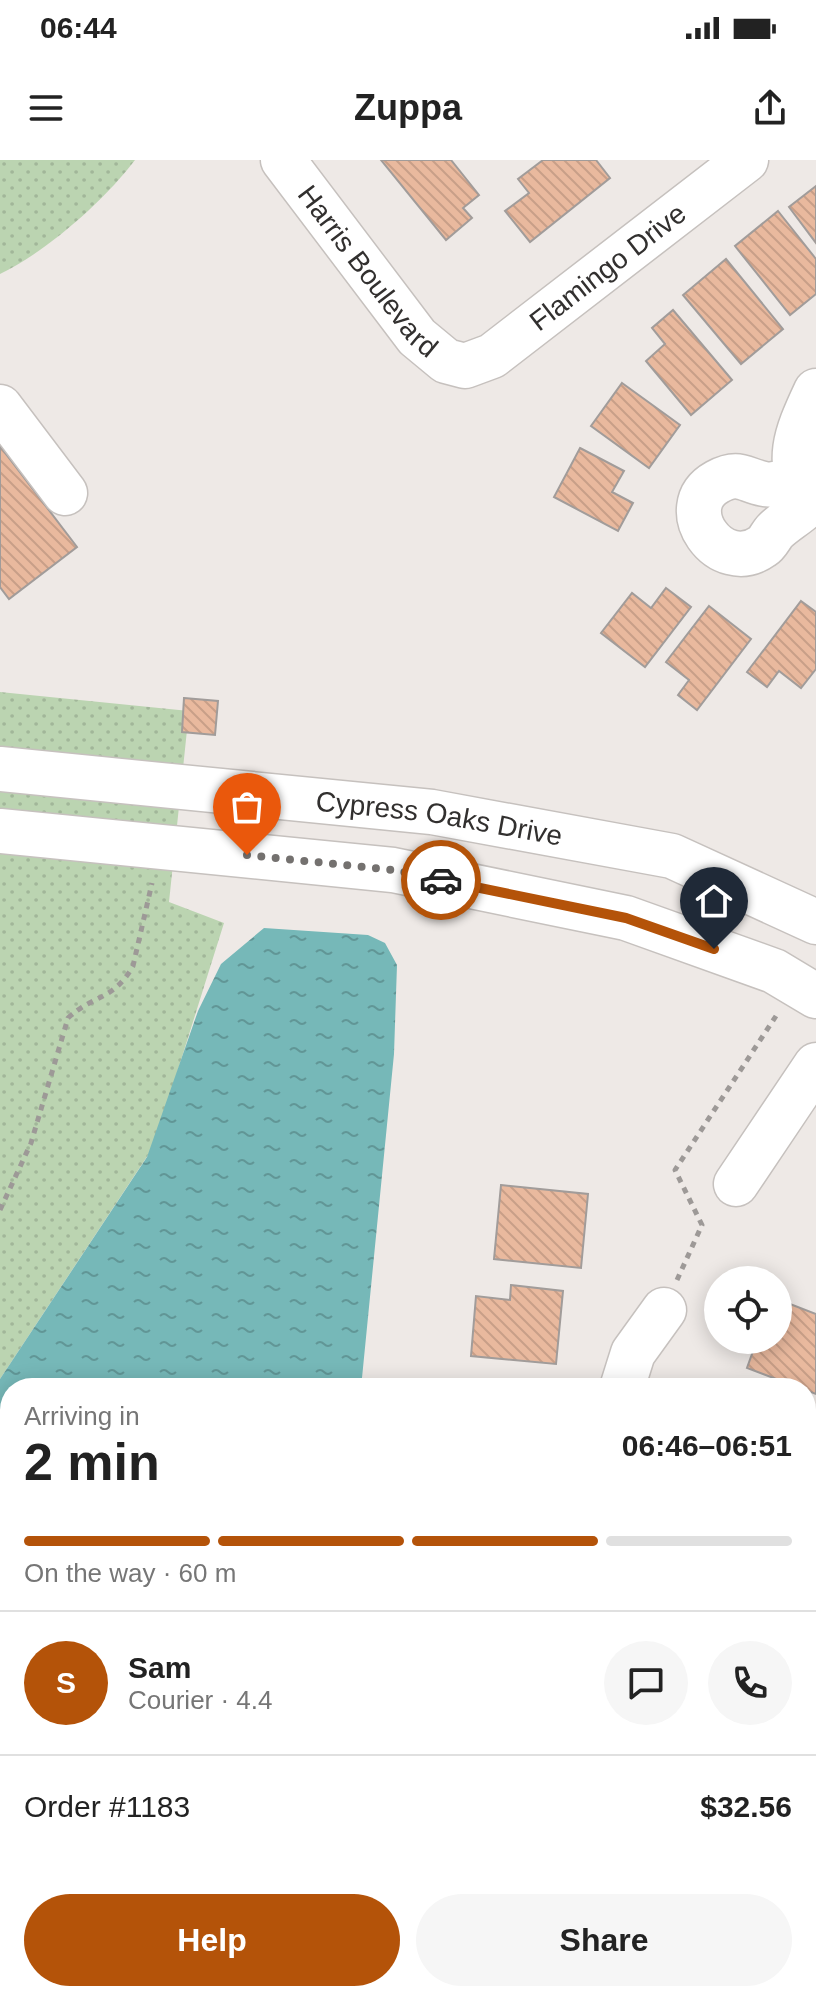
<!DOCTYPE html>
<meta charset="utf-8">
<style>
:root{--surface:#fff;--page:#f6f6f6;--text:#222;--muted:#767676;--line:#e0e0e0;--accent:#b45309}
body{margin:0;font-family:Helvetica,sans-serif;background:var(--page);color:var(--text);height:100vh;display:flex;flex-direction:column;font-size:30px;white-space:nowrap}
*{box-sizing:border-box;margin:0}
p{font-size:26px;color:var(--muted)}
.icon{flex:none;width:44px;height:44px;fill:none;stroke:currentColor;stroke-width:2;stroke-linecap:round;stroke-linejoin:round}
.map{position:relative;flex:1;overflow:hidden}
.panel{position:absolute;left:0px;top:1218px;width:816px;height:624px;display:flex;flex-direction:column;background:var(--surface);border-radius:32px 32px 0 0;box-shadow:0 4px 20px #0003}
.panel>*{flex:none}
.buttons{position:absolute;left:704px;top:1106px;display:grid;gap:16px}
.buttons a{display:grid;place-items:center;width:88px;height:88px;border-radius:50%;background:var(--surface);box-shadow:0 4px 20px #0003;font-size:40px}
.pin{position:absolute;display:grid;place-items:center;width:68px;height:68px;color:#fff;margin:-82px -34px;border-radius:50% 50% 50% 0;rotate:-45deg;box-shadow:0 0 8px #0007}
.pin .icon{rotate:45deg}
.courier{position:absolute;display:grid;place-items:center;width:80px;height:80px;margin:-40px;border:6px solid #b45309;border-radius:50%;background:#fff;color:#222;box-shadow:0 2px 10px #0007}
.head em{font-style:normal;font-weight:700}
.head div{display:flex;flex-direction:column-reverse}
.head{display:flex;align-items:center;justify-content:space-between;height:136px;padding:0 24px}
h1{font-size:52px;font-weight:700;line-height:60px}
.bar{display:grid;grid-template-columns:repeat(4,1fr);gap:12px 8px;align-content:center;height:96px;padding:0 24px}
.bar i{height:10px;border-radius:6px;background:var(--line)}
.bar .active{background:var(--accent)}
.bar p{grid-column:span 4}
.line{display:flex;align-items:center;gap:20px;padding:0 24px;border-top:2px solid var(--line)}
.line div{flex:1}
.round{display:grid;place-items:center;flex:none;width:84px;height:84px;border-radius:42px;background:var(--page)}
.action{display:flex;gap:16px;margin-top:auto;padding:16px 24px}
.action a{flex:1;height:92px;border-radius:48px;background:var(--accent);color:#fff;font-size:32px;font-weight:700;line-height:92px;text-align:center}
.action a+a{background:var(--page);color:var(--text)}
.status{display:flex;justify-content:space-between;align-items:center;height:56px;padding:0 40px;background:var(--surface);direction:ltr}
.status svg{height:22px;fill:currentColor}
header{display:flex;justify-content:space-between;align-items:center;height:104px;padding:0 24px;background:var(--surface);font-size:36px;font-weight:700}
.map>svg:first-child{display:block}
</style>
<div class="status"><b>06:44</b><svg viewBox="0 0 49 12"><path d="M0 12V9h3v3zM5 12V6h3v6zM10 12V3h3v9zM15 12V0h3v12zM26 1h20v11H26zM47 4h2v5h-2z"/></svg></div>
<header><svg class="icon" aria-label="menu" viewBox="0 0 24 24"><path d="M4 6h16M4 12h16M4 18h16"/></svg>Zuppa<svg class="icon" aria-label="share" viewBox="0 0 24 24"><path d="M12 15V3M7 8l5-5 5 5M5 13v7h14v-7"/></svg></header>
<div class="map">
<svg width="816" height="1842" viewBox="0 0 816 1842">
<defs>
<pattern id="grass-dots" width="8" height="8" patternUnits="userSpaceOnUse" patternTransform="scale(2)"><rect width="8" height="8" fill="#bbd4b1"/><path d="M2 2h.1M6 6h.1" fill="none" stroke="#a1b699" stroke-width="1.8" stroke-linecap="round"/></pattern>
<pattern id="water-ripples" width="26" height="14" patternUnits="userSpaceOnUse" patternTransform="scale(2)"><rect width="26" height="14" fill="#76b8b8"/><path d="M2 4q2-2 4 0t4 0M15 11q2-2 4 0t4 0" fill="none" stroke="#619696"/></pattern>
<pattern id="building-back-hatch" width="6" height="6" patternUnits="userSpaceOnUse" patternTransform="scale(2)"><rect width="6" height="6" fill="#e9b99e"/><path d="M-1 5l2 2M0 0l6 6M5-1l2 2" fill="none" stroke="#c89f88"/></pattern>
</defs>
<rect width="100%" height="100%" fill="#eee9e6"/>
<g fill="url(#grass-dots)">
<path d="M0,0H135C104,41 46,92 0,114Z"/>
<path d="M0,532L189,551L169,742L224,763L154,986L0,1219Z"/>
</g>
<path fill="url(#water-ripples)" d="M264,768L368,775L385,783L397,805L394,894L361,1228H10V1832H296L295,1842H0V1219L147,997L198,851L221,804Z"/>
<g fill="url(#building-back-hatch)" stroke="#a19c9a" stroke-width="2">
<path d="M381,0H451L479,35L463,48L472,58L446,80Z"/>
<path d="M543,0H596L610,18L530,82L505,51L529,33L518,19Z"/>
<path d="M816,26V83L789,47Z"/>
<path d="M778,51L816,99V134L790,155L735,86Z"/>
<path d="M726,99L783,169L741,204L683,135Z"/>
<path d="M673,150L732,220L691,255L646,201L665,184L652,168Z"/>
<path d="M622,223L680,265L649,308L591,266Z"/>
<path d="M0,286L77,387L9,439L0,427Z"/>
<path d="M580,288L624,311L612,332L633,343L618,371L554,337Z"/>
<path d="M666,428L691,447L645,507L601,473L632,433L651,448Z"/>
<path d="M801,441L816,452V509L801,528L779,511L767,527L747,512Z"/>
<path d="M709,446L751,479L697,550L678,535L689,520L666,502Z"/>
<path d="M184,538L218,541L215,575L182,572Z"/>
<path d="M501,1025L588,1034L581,1108L494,1099Z"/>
<path d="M511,1125L563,1131L556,1204L471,1196L476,1136L510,1140Z"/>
<path d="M790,1144L816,1154V1234L747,1208L757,1180H778V1162L783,1164Z"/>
<path d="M460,1221L531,1228H460Z"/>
<path d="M810,1739L816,1741V1816L806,1813V1755Z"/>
<path d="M415,1832H499L498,1842H414Z"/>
<path d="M800,1832L816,1833V1842H798Z"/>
</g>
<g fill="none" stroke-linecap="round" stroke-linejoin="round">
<defs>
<g id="minor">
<path id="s1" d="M283,0L417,177L446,201L465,206L492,196L746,0"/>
<path d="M0,247L65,333"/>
<path d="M795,320C786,321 772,326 764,324C744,320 739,310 717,322C672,347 720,417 763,386C768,383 771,375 775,371C783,363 795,356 804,348"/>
<path d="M804,347C787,297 794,278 816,231"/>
<path id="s2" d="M0,609L432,652L672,696L816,762"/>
<path d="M0,671L393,710L626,758L774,811L816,836"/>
<path d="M736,1024L816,905"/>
<path d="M622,1228L633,1193L664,1150"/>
<path d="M564,1842L565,1832"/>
</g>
</defs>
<use href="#minor" stroke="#c6c1be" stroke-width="47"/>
<g stroke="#9d9997" stroke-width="5" stroke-dasharray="6 6" stroke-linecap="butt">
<path d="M0,1050L31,983L68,858C94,834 113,841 133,806L152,723"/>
<path d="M677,1120L702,1065L675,1010L776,856"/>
</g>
<use href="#minor" stroke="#fff" stroke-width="44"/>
</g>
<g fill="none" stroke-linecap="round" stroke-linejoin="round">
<path stroke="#74716f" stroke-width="8" stroke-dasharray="0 14.4" d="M247,695L393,710L441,720"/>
<path stroke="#b45309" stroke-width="10" d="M441,720L626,758L714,789"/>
</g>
<g text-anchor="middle" stroke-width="6" stroke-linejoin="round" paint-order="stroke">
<g font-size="28" fill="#32302f" stroke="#fbf6f3">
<text dy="10" stroke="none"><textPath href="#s1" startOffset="454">Flamingo Drive</textPath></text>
<text dy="10" stroke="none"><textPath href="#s1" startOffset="140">Harris Boulevard</textPath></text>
<text dy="10" stroke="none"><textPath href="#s2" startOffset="442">Cypress Oaks Drive</textPath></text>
</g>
</g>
</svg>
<div class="buttons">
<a><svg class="icon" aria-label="locate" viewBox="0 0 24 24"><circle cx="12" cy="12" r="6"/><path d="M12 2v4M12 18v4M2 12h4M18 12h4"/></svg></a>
</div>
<div class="pin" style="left:247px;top:695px;background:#ea580c"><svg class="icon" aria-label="bag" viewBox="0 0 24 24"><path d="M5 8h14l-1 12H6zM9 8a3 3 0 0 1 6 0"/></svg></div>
<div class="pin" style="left:714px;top:789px;background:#1f2937"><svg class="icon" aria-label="home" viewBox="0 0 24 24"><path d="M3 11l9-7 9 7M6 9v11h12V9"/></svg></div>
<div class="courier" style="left:441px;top:720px"><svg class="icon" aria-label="car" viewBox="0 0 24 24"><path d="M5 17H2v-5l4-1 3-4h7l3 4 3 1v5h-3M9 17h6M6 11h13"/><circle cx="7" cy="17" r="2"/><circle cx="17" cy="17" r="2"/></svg></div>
<section class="panel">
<div class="head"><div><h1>2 min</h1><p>Arriving in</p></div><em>06:46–06:51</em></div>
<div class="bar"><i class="active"></i><i class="active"></i><i class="active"></i><i></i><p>On the way · 60 m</p></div>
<div class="line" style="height:144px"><b class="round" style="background:var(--accent);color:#fff">S</b><div><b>Sam</b><p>Courier · 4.4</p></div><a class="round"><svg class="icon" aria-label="chat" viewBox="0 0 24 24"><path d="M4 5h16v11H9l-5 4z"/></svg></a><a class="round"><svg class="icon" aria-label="phone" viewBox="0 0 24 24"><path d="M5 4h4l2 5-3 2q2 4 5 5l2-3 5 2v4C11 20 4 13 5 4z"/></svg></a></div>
<div class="line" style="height:104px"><div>Order #1183</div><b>$32.56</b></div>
<div class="action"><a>Help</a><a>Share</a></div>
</section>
</div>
